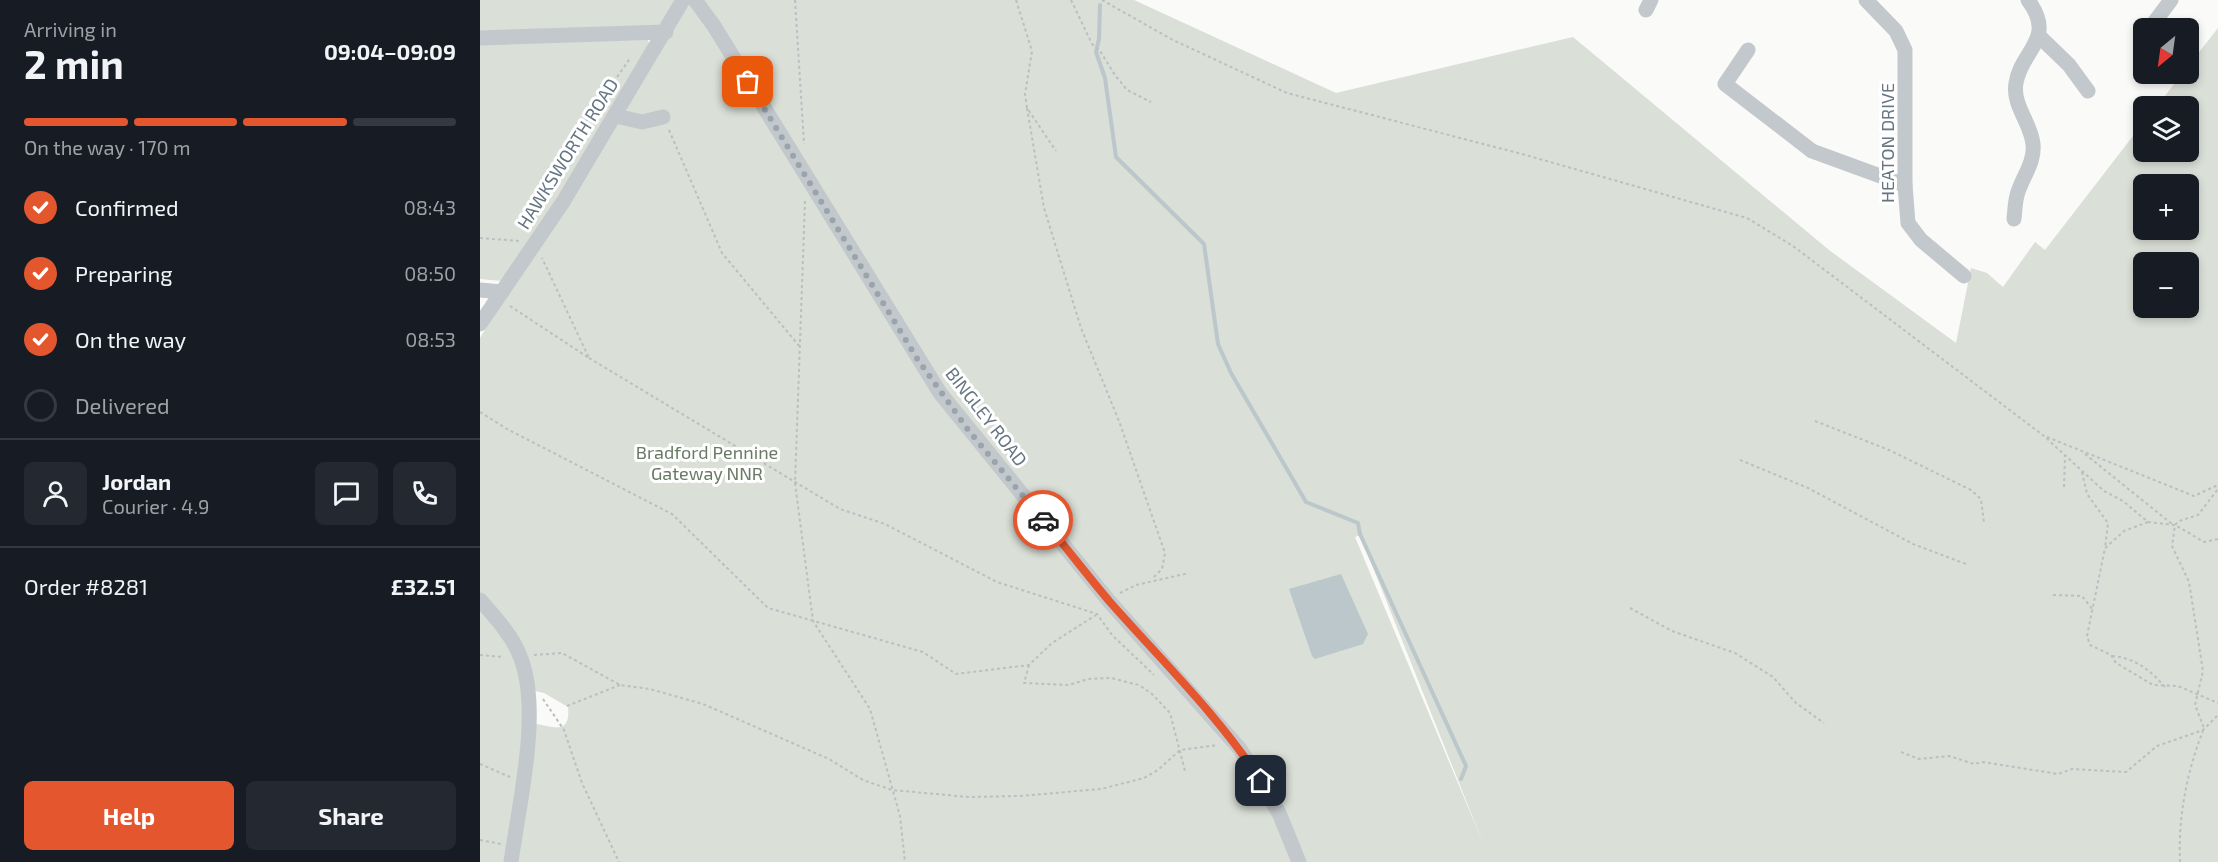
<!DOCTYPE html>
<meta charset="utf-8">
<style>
:root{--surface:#171b24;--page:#242831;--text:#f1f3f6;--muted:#9ea1a6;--line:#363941;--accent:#e4572e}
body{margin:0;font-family:"Exo 2",sans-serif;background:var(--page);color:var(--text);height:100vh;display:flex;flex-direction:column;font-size:22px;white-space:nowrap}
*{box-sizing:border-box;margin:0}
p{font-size:20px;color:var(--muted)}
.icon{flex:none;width:33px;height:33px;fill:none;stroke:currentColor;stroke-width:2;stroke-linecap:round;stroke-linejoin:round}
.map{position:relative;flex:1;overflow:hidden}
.drawer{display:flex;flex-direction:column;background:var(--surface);width:480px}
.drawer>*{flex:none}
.needle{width:39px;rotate:209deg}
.tools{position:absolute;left:1653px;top:18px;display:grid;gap:12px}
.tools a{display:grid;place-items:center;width:66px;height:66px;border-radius:9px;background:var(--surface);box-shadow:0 3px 9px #0003;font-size:30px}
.pin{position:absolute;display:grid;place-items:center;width:51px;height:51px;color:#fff;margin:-26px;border-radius:12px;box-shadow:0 3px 9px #0006}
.courier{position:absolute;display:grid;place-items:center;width:60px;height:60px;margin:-30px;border:4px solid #e4572e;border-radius:50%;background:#fff;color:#222;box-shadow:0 2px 8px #0007}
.summary em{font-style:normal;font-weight:700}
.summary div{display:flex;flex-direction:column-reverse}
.summary{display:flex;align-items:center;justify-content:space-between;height:102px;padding:0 24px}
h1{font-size:39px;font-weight:700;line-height:45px}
.bar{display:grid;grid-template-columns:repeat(4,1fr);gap:9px 6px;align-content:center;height:72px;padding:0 24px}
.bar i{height:8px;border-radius:4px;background:var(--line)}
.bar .on{background:var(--accent)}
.bar p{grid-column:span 4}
.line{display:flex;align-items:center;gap:15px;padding:0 24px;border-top:2px solid var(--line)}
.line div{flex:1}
.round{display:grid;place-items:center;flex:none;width:63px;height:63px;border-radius:9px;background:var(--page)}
ol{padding:0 24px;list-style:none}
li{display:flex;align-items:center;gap:18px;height:66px}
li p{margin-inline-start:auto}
li .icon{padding:6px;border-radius:50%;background:var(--accent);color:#fff;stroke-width:4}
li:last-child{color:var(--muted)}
li i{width:33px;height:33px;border:3px solid var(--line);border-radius:50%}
.cta{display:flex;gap:12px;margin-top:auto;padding:12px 24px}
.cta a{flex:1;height:69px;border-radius:9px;background:var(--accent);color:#fff;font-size:24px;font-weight:700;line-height:69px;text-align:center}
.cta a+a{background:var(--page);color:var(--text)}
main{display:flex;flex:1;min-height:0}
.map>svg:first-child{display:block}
</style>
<main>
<section class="drawer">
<div class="summary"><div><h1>2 min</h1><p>Arriving in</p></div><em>09:04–09:09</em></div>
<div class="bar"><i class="on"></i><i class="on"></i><i class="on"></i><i></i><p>On the way · 170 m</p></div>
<ol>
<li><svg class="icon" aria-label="check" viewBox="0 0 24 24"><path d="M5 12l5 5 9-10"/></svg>Confirmed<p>08:43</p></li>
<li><svg class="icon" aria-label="check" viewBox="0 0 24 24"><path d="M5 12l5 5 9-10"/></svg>Preparing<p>08:50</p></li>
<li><svg class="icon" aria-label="check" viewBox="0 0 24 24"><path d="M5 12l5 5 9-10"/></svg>On the way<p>08:53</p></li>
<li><i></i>Delivered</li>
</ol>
<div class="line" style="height:108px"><a class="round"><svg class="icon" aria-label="person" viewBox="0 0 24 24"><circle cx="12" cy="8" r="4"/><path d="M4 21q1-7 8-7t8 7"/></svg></a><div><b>Jordan</b><p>Courier · 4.9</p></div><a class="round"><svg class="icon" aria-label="chat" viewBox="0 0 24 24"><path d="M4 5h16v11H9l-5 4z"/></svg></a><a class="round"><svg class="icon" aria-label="phone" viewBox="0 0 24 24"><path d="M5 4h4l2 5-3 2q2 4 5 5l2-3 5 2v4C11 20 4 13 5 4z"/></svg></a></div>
<div class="line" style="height:78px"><div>Order #8281</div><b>£32.51</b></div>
<div class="cta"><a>Help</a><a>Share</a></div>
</section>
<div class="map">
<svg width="1738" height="862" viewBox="0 0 1738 862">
<rect width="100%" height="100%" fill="#fafaf8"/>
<g fill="#dadfd7" fill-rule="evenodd">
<path d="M0,0H654L856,93L1093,37L1349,250L1476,343L1491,268L1507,273L1523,287L1555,242L1565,250L1663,123L1664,152H1708V106H1677L1702,74H1708L1709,65L1738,28V862H0V338L185,33L0,37ZM1664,184H1708V230H1664ZM1664,262H1708V308H1664ZM880,535L1003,843L875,537ZM50,690L64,693L88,707C91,738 70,725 50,723Z"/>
<path d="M168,40L170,48L94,175L22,281L0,279V43Z"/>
</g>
<path fill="#bbc7cb" d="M861,574L888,634L883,644L835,659L832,656L809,589Z"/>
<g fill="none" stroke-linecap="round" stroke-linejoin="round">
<path stroke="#bbc7cb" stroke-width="4" d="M620,5L619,39L616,52L625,78L636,157L724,244L738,344L751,373L826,502L878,523L880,534L986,766L981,779"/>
<g stroke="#bbbfc2" stroke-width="2" stroke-dasharray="3 3" stroke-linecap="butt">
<path d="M315,0L324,144"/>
<path d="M536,0L552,51L545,94L547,108L576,151"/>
<path d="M591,0L612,44L620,51L635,75L647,90L671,102"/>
<path d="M622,0L693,40L807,93L1042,154L1267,218L1313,246L1564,436L1624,491L1643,501L1668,522L1695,525L1724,542L1738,539"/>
<path d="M547,108L564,208L601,328L639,421L685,553L682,569L672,579"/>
<path d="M189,130L242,253L320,347"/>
<path d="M325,201L315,483L333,621L390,709L420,816L425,862"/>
<path d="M46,231C50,209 62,192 73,173C97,133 124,96 151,57"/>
<path d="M0,238L39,241"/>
<path d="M30,306L109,358L62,258"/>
<path d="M109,358L360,509L405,524L517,582L617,614L632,635L674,675"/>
<path d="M0,412L27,429L192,514L288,608L443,652L476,674L549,665L572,643L616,615"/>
<path d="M1335,421L1409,450L1491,490L1501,499L1504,523"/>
<path d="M1567,437L1714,496L1738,485"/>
<path d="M1605,454L1692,524"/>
<path d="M1260,460L1328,488L1433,544L1486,564"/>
<path d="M1602,472L1607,494L1628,523L1625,548"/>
<path d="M1584,487L1585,455"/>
<path d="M1668,522L1644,531L1625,548L1607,636L1610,645L1631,655L1636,663L1673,685L1698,686L1738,703"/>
<path d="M640,593L656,585L709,573"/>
<path d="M1573,595L1602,596L1613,610"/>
<path d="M1150,608L1192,631L1255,653L1293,677L1316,703L1344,723"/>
<path d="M0,655L24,657"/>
<path d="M54,655L82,653L140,685L170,689L223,704L349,759L383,780L412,790L489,797L540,796L621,789L664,778L678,770L700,750L738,745"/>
<path d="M1632,656C1655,658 1670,670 1685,687"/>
<path d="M549,665L544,683L589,685L608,679L631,678L659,685L672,694L690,713L705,771"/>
<path d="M63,699L84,730L102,783L139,862"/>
<path d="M87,706L140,685"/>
<path d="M1421,752L1439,759L1469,756L1494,764L1503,762L1578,774L1592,769L1646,772L1677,746L1723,730L1738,715"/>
<path d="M0,764L30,777"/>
<path d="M0,840L21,844"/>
<path d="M1700,862C1698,816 1707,771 1724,728L1715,705L1723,671L1709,582L1692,546L1695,525L1699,521L1718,515L1738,489"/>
</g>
<g stroke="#c3c8cc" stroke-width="15">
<path d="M215,0L234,26L460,393L629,601L760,749L799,813L819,862"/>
<path d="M1386,0L1416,31L1425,50V185L1428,223L1441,240L1484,276"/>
<path d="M1166,10L1171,0"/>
<path d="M1670,28L1691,0"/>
<path d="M1559,36L1589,65L1608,91"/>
<path d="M0,38L186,32"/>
<path d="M1268,50L1245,84L1332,151L1425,185"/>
<path d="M136,116L162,122L183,117"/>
<path d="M1534,219C1535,210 1535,200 1538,192C1543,176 1555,162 1553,144C1551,123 1532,105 1536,83C1541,50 1577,39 1548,0"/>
<path d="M0,290L22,292"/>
<path d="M0,324L83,202L203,0"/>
<path d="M0,600C15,617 32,635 40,656C62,710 39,803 31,862"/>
</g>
</g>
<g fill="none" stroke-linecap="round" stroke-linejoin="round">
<path stroke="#99a4ac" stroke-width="6" stroke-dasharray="0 10.8" d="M268,82L438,360L489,431L563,520"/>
<path stroke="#e4572e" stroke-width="8" d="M563,520C586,547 607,575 630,602C682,661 738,715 781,781"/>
</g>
<g text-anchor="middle" stroke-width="6" stroke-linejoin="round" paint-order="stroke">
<g font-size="18" fill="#657683" stroke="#fff">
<text transform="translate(1408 143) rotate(-90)" y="6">HEATON DRIVE</text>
<text transform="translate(88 154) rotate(-58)" y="6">HAWKSWORTH ROAD</text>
<text transform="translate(506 417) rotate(52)" y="6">BINGLEY ROAD</text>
</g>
<g font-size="18" fill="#687a64" stroke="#fff">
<text x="227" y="459">Bradford Pennine<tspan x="227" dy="21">Gateway NNR</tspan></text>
</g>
</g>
</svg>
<div class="tools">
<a><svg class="needle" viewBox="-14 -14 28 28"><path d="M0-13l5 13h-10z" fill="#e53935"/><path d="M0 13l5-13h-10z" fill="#9ea1a6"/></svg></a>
<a><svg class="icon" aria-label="layers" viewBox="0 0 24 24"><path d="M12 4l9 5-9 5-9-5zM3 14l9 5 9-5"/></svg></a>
<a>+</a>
<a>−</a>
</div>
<div class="pin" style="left:268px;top:82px;background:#ea580c"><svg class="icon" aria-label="bag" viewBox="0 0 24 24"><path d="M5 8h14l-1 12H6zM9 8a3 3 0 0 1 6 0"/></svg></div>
<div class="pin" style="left:781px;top:781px;background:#1f2937"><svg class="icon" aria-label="home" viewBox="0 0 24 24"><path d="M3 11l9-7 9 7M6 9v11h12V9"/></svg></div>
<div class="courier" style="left:563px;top:520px"><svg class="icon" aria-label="car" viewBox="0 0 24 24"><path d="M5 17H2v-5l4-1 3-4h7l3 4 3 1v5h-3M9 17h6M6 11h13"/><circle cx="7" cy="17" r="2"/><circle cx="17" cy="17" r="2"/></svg></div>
</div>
</main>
